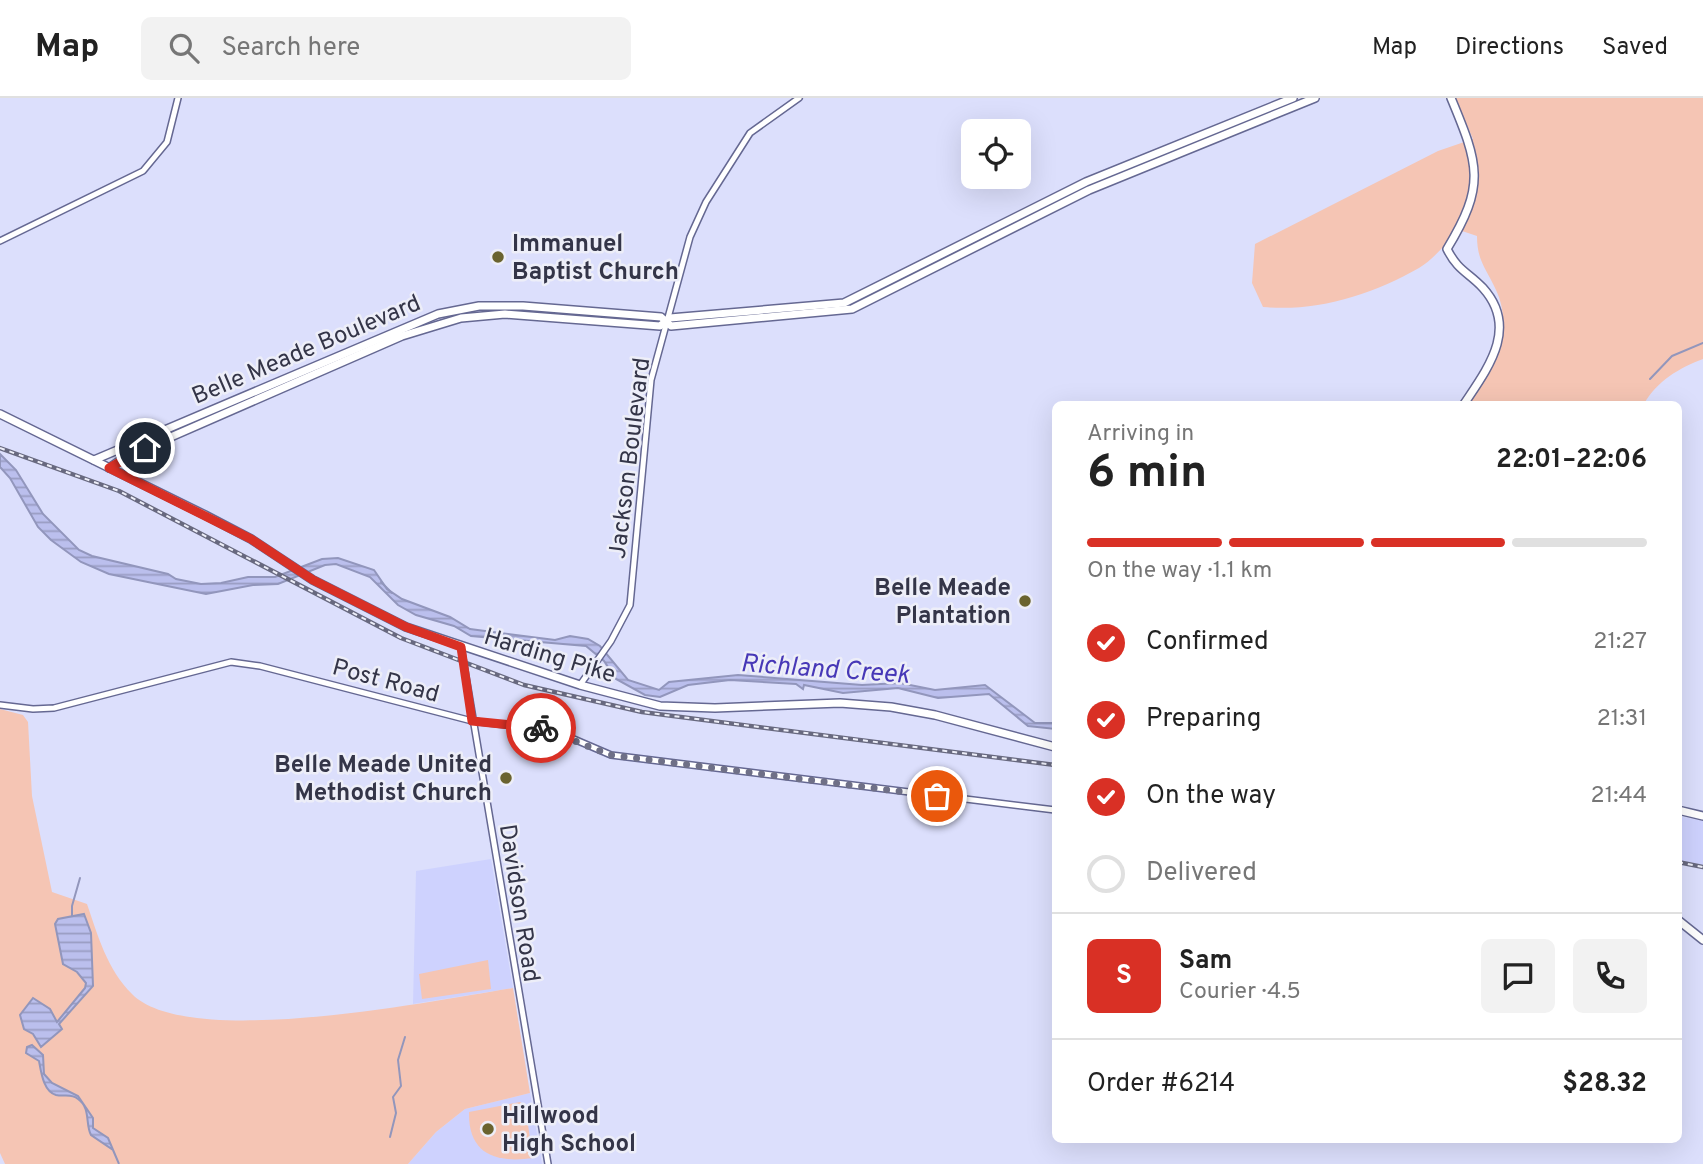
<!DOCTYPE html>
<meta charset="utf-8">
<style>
:root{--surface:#fff;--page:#f2f2f2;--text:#222;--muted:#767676;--line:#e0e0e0;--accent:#d93025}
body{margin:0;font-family:Overpass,sans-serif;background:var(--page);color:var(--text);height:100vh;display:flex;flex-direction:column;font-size:26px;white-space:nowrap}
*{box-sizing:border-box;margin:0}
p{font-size:23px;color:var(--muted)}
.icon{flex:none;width:38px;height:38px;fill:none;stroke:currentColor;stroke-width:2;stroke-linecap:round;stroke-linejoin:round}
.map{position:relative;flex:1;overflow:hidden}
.panel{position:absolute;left:1052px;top:303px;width:630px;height:742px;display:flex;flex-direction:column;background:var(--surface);border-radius:10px;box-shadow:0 7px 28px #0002}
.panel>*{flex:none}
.fabs{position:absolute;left:961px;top:21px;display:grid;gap:14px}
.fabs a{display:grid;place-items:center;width:70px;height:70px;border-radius:10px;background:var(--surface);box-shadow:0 7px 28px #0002;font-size:35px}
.pin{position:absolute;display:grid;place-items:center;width:60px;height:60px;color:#fff;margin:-30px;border:4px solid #fff;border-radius:50%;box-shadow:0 2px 7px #0007}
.courier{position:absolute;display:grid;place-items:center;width:70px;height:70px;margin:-35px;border:5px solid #d93025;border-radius:50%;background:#fff;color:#222;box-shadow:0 2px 9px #0007}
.head em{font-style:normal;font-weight:700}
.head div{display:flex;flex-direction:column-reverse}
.head{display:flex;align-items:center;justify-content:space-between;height:119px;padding:0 35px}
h1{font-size:46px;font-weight:700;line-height:52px}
.bar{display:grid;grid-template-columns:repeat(4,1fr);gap:10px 7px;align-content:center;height:84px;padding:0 35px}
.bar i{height:9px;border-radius:5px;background:var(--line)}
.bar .current{background:var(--accent)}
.bar p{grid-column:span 4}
.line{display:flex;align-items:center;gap:18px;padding:0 35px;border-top:2px solid var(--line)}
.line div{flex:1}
.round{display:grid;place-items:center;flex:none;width:74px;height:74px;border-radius:10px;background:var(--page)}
ol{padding:0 35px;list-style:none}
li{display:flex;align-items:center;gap:21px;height:77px}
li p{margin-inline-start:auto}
li .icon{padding:7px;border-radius:50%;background:var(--accent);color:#fff;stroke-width:4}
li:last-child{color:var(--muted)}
li i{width:38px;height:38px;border:4px solid var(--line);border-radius:50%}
header{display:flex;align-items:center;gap:42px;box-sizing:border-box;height:98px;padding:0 35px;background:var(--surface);border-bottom:2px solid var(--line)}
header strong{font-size:33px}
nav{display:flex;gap:38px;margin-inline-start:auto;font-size:24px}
.search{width:490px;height:63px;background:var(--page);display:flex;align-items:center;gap:18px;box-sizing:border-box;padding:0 24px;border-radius:10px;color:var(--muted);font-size:26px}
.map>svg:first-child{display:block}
</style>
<header>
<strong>Map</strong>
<div class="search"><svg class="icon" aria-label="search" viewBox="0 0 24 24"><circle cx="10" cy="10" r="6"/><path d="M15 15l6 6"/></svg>Search here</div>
<nav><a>Map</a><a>Directions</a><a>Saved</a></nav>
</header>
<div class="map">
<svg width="1703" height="1066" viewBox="0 0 1703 1066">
<defs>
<pattern id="water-rules" width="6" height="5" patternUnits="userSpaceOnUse" patternTransform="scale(1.75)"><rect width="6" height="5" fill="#bbbfed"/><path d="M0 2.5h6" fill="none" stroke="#999cc2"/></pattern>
</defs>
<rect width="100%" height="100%" fill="#dcdffc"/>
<g fill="#ced2fe">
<path d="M1678,718L1703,723V767L1678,762Z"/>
<path d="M491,761L513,890L413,906L416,773Z"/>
<path d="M530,995L542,1066H408L436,1034L465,1011Z"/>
</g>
<g fill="#f5c5b4">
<path d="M1455,0H1703V261C1679,270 1657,283 1644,306H1466C1489,273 1516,235 1496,192C1486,170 1477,163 1477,138L1459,132C1447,144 1434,161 1419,170C1372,197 1317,214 1263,209L1252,185L1255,146L1438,53L1473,41Z"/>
<path d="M0,611L23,617L28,624L32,698L52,794L87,806C98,838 107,871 132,896C188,953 436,902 513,890L530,995L465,1011L436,1034L408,1066H5L0,1055Z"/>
<path d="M488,862L491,891L422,901L419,876Z"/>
<path d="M520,1004L525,1007L533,1060C498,1065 468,1058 469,1014Z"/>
</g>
<g fill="url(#water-rules)" stroke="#9296bc" stroke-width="2">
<path d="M0,356L16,372L43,416L79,452L92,458L168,476L176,481L201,486L221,485L248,479H275L322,461L338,460L374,472L387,491L402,501L450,519L470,531L555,542L570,538L588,541L600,548L628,582L659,592L669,584L738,577L862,587L900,585L935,592L985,587L1035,625H1055V631L1028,628L989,596L938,600L898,590L843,595L804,587L803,591L796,586L730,582L688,587L660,599L645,597L616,581L604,563L586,548L471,538L454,528L416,517L398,507L370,479L336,466L325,467L278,486L253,487L206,496L109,476L81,464L51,442L38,429L10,380L0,369Z"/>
<path d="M84,816L91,835L93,888L59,926L62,931L41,949L33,936L24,931L20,917L33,900L50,911L57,924L85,890L86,885L77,874L63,866L55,826L58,821Z"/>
<path d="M32,947L43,957L44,976L52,985L78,998L93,1020V1030L108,1040L119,1066L113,1052L91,1037C85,1026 91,1010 78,1001C71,995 64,999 56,997C43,993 41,973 39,963L26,955L27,949Z"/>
</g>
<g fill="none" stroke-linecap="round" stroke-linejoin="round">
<g stroke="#9296bc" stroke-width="2">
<path d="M1650,281L1672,258L1703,245"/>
<path d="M381,484L392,495"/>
<path d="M72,818V808L80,780"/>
<path d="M390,1039L396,1015L393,999L401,988L398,962L405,939"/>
</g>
<defs>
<g id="minor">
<path d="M0,143L143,73L167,44L178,0"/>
<path d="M461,549L548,1066"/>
<path d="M580,587L611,543L630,507L651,282L690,139L706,104L750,35L799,0"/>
<path d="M0,607L33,611L54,610L231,564L260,568L472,623L555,633L611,657L1055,712"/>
</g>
<g id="major">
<path d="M1451,0C1479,67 1486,87 1447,151C1458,173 1468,174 1483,190C1519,230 1488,270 1464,306"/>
<path d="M0,316L205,417L251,441L313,482L406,529L580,587L660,608L715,610L840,605L891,609L935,617L1055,649"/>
<path d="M94,362L438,216L479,208H523L661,219L671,228L852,211L1089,92L1315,0"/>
<path d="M109,370L125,359L402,238L461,220L505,216L660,228L670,220L844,205L1086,84L1293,0"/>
<path d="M1678,712L1703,718"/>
<path d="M1678,822L1703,842"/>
</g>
</defs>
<use href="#minor" stroke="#656892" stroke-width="8"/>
<use href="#major" stroke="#656892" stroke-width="10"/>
<use href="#minor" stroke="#fff" stroke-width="5"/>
<use href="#major" stroke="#fff" stroke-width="7"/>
<defs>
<g id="rail">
<path d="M0,350L119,393L401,540L524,587L642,614L1055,667"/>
<path d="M1678,764L1703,769"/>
</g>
</defs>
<use href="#rail" stroke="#68697f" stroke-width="4.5"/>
<use href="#rail" stroke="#edeef8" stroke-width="2" stroke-dasharray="5" stroke-linecap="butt"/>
</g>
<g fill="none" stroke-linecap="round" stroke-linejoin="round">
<path stroke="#6f7087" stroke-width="7" stroke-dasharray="0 12.6" d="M541,630L611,657L937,698"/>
<path stroke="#d93025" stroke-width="9" d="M145,350L109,370L251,441L313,482L406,529L461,549L472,623L541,630"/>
</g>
<g fill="#6a632f" stroke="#edeef8" stroke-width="2.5">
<circle cx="498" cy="159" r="7"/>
<circle cx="1025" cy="503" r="7"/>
<circle cx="506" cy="680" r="7"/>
<circle cx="488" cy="1031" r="7"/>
</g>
<g text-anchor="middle" stroke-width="5" stroke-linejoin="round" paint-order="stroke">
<g font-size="24" font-weight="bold" fill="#343548" stroke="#edeef8" text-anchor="start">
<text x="512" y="153">Immanuel<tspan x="512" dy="28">Baptist Church</tspan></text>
<text x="1011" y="497" text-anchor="end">Belle Meade<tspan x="1011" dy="28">Plantation</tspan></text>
<text x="492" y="674" text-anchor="end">Belle Meade United<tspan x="492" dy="28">Methodist Church</tspan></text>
<text x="502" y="1025">Hillwood<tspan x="502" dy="28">High School</tspan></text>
</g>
<g font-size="24" fill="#343548" stroke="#edeef8">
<text transform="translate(306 251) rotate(-23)" y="8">Belle Meade Boulevard</text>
<text transform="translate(629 360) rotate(-83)" y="8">Jackson Boulevard</text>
<text transform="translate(550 557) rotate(17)" y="8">Harding Pike</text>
<text transform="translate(386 582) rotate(15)" y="8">Post Road</text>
<text transform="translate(520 805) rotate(81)" y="8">Davidson Road</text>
</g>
<g font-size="26" font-style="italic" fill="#4738b7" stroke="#edeef8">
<text transform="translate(825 570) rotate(4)" y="9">Richland Creek</text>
</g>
</g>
</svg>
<div class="fabs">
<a><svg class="icon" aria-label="locate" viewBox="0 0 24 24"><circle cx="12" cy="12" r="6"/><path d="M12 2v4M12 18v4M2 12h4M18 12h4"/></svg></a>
</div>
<div class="pin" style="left:937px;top:698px;background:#ea580c"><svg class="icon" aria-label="bag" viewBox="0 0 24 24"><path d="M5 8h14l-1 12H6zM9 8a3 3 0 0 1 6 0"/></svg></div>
<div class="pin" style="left:145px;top:350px;background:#1f2937"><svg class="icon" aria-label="home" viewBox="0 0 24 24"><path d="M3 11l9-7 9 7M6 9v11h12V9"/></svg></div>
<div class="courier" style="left:541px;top:630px"><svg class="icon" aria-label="bike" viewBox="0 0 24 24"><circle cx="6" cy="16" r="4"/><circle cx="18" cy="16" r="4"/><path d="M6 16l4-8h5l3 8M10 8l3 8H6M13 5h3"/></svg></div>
<section class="panel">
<div class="head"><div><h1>6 min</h1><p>Arriving in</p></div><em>22:01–22:06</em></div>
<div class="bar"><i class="current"></i><i class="current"></i><i class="current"></i><i></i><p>On the way · 1.1 km</p></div>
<ol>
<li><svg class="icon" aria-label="check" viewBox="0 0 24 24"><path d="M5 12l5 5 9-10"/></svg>Confirmed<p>21:27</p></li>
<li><svg class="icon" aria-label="check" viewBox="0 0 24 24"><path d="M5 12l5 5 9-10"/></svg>Preparing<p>21:31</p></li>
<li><svg class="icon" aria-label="check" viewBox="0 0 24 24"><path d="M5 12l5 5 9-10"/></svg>On the way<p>21:44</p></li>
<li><i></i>Delivered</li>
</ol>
<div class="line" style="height:126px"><b class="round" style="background:var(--accent);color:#fff">S</b><div><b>Sam</b><p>Courier · 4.5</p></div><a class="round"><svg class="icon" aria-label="chat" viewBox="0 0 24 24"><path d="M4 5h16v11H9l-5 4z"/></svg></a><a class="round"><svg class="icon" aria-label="phone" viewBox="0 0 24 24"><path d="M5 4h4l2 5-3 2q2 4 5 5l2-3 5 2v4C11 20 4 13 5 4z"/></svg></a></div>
<div class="line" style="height:91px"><div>Order #6214</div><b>$28.32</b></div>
</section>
</div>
